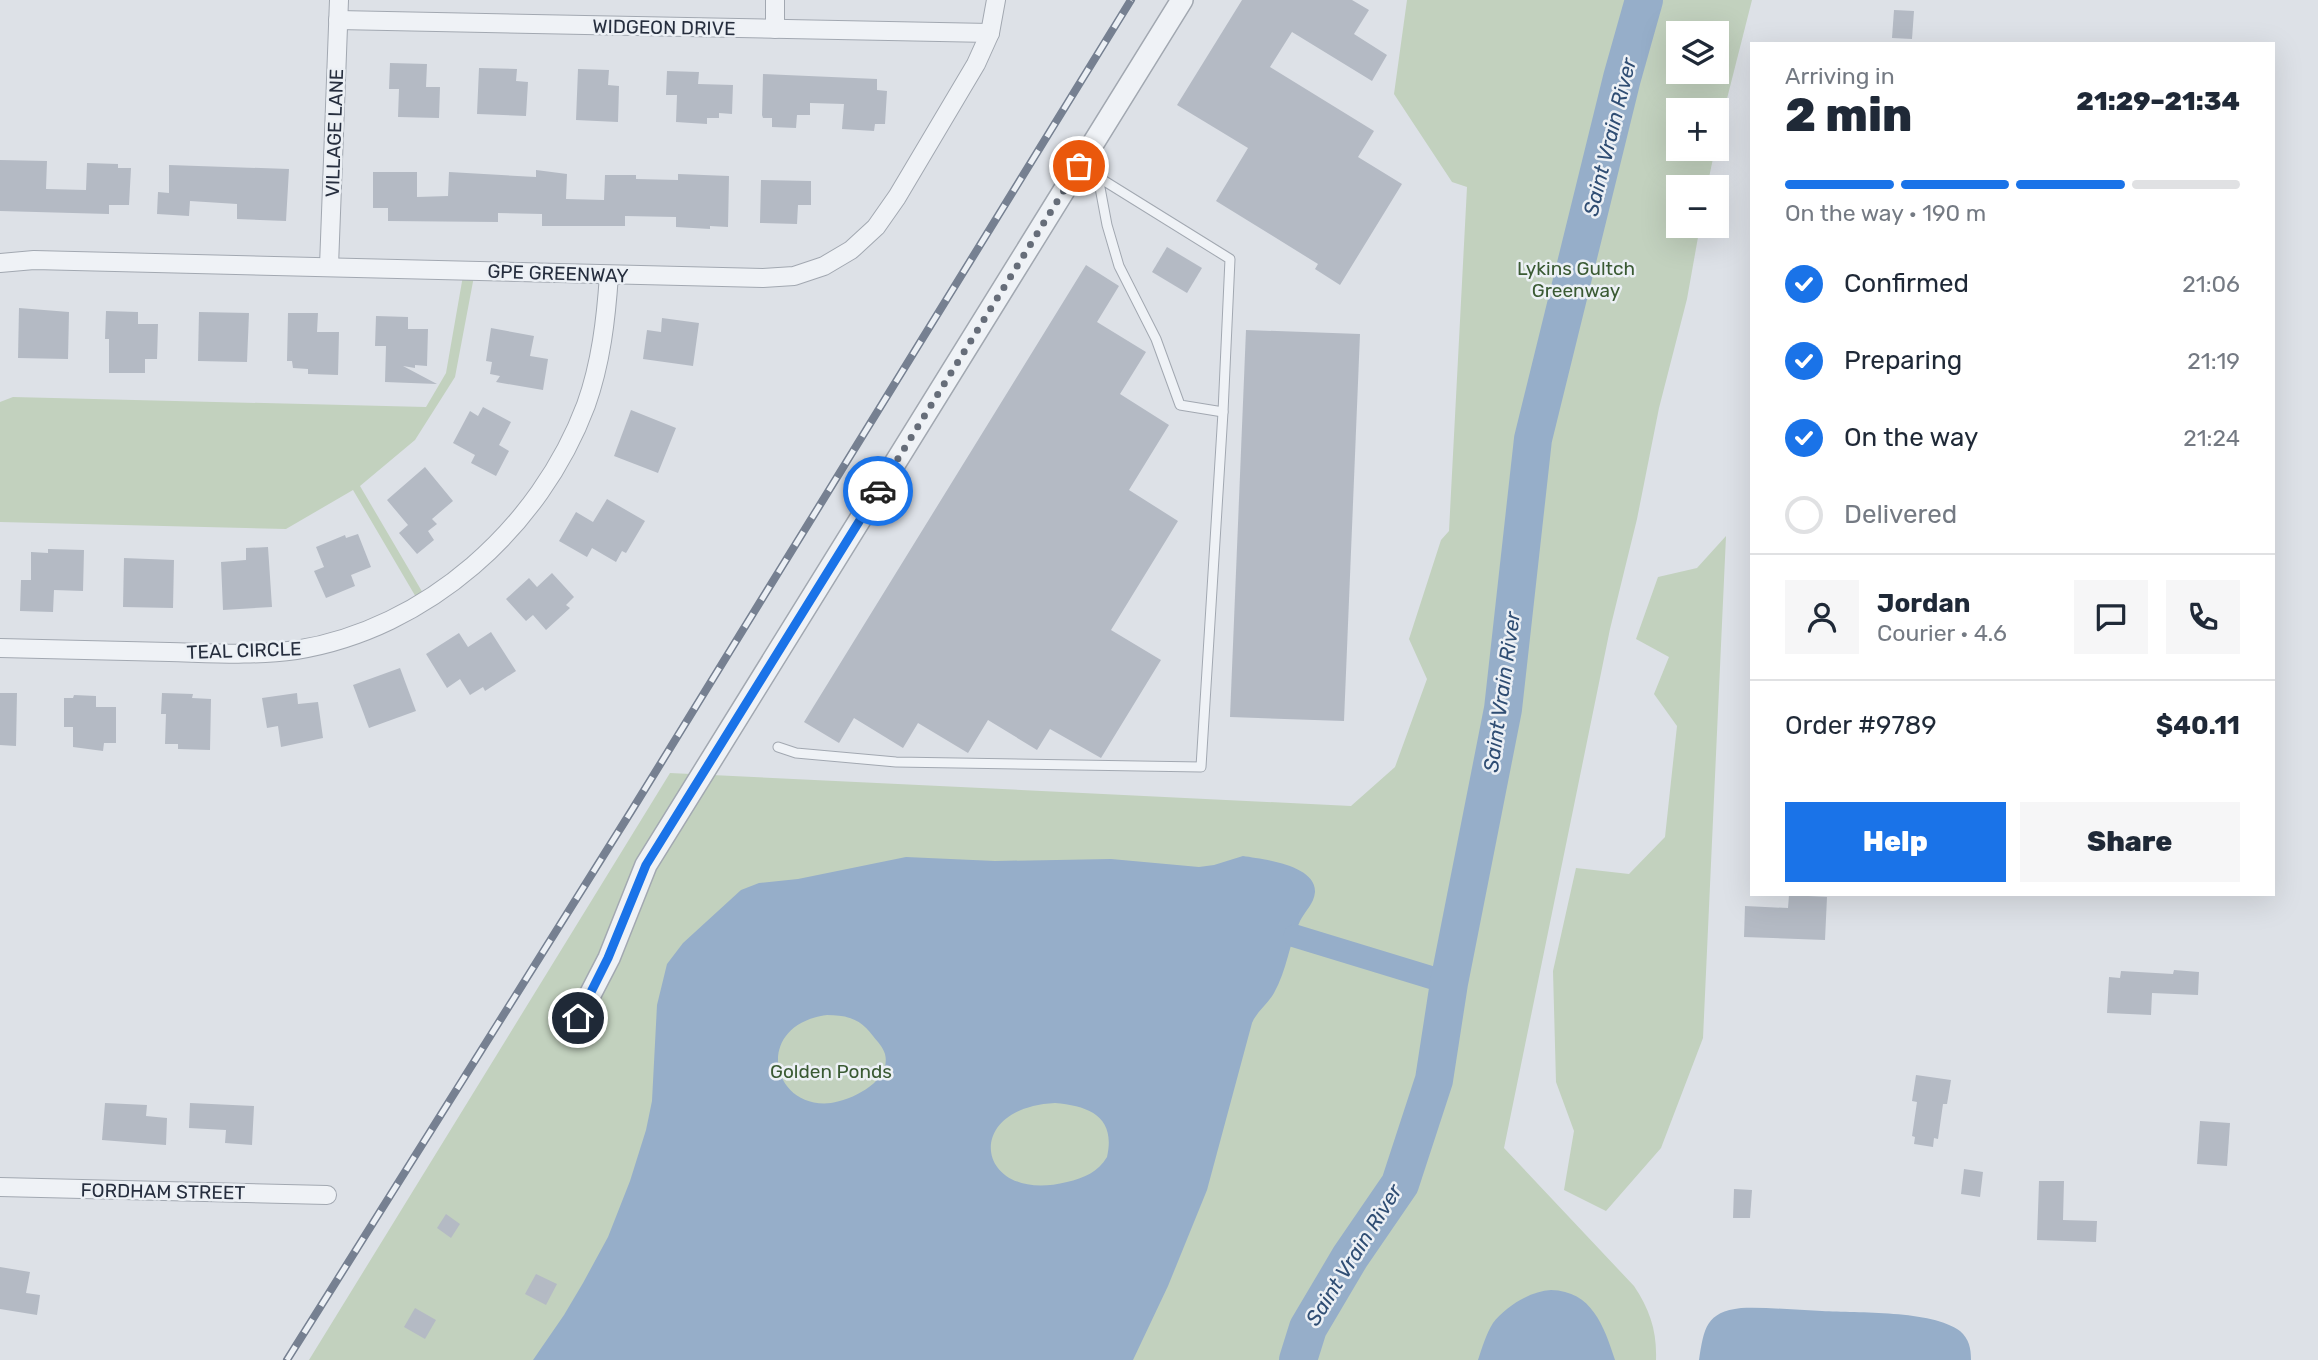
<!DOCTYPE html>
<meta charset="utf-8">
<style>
:root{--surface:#fff;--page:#f6f6f7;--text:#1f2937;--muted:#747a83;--line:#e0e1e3;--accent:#1a73e8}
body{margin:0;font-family:Rubik,sans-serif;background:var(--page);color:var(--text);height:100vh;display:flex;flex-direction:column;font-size:26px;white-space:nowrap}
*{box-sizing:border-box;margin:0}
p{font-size:23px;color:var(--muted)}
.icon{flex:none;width:38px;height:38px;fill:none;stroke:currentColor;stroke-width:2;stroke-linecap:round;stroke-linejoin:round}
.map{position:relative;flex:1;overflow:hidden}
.side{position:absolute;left:1750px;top:42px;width:525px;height:854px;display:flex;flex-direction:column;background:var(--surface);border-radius:0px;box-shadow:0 7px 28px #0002}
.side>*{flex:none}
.tools{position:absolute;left:1666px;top:21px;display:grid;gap:14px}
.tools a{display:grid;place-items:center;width:63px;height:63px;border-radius:0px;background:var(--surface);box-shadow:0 7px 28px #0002;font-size:35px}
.pin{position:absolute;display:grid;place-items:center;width:60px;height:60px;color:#fff;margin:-30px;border:4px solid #fff;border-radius:50%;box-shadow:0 2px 7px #0007}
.courier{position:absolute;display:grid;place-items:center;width:70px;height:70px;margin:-35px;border:5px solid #1a73e8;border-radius:50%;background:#fff;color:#222;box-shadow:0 2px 9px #0007}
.head em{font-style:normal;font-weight:800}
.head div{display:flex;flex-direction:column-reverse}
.head{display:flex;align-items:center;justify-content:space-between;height:119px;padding:0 35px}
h1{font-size:46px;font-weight:800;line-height:52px}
.bar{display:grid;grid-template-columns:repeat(4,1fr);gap:10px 7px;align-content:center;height:84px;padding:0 35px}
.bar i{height:9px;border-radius:5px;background:var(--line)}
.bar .on{background:var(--accent)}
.bar p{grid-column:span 4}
.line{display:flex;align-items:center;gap:18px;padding:0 35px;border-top:2px solid var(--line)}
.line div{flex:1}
.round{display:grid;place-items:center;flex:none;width:74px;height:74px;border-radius:0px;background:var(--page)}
ol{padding:0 35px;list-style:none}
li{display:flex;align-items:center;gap:21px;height:77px}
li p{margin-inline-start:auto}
li .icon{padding:7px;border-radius:50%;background:var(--accent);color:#fff;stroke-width:4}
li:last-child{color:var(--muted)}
li i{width:38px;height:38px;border:4px solid var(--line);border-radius:50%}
.cta{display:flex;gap:14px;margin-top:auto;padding:14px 35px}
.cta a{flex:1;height:80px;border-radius:0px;background:var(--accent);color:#fff;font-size:28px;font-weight:800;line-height:80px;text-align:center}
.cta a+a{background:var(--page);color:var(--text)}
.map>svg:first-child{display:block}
</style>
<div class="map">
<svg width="2318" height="1360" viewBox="0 0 2318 1360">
<rect width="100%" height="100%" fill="#dde1e7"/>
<g fill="#c2d1be" fill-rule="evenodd">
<path d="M1407,0H1752L1717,138V110H1678V149H1715L1707,187H1678V226H1700L1687,299L1659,408L1637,519L1610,629L1504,1148L1634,1286C1650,1310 1657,1331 1656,1360H309L670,773L1351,806L1395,767L1427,679L1409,639L1441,540L1449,531L1467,187L1452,182L1394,94ZM1678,33H1717V72H1678Z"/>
<path d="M464,270L475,271L455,377L415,440L360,486L427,600L420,604L353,490L286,529L0,522V402L13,397L426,407L446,373Z"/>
<path d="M1726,536L1703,1038L1661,1148L1606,1211L1564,1190L1574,1131L1556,1082L1553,971L1576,868L1629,874L1665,837L1677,726L1654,694L1669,657L1636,639L1658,577L1697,568Z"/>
</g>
<g fill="#96aec9" fill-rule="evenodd">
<path d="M1243,856C1262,859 1316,865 1315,892C1314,904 1305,911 1300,921C1289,944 1287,970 1274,993C1268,1004 1257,1011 1252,1023L1207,1190L1168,1286L1133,1360H533L564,1315L583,1283L608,1237L630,1181L646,1130L652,1101L657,1005L667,964L683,943L741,890L759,883L798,879L906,857L995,861L1111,859L1199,867L1214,865ZM827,1015C847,1015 861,1019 873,1036C877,1041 883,1047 885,1054C892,1081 852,1100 831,1103C771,1110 752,1025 827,1015ZM1055,1103C1090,1106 1116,1117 1107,1157C1098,1172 1084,1178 1067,1182C977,1205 959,1108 1055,1103Z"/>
<path d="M1551,1290C1592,1291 1604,1326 1615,1360H1478C1482,1348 1486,1334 1493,1323C1505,1307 1530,1291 1551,1290Z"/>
<path d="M1741,1308C1768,1307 1795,1310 1822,1311C1857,1313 1932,1310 1960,1331C1969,1339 1971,1348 1971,1360H1699C1704,1328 1706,1312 1741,1308Z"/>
</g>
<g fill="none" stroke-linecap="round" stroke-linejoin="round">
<path stroke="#96aec9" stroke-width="23" d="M1295,936L1449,983"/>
<path stroke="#96aec9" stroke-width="38" d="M1298,1360L1308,1328L1350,1257L1400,1184L1434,1080L1449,983L1503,709L1533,439L1622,78L1644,0"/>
</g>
<g fill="#b4bac4">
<path d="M1242,0H1352L1369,10L1354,34L1387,55L1372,81L1292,32L1270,67L1374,131L1358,157L1402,184L1340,285L1315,269L1318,264L1216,201L1248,148L1177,105Z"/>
<path d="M1894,10L1914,11L1912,39L1892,38Z"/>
<path d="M390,63L427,64L426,87H440L439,118L398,117L399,89H389Z"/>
<path d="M479,68L517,69L516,81L528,82L526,116L477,114Z"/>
<path d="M578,69L609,70L608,85L619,86L618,122L576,120Z"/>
<path d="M667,71L699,72L698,84L733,85L732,114L719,113V118H707V124L676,122L677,95H666Z"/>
<path d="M763,74L877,79V90L887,91L885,124H875L874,131L842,129L844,104L810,103V115H797L796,128L772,127V118H763L762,115Z"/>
<path d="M0,160L47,161L46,189L86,190L87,163L118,164V168H131L129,205H109V214L0,211Z"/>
<path d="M169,165L289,169L286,221L237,219V204L190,201L189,216L157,214L158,192L169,193Z"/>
<path d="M536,170L567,174L566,199L604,200L605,175H636V179L678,180V174L729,176L728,227L710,226V229L676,227V217L625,216V226H542V214L498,213V222L388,221V208H373V172H417V197L448,196L449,172L536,177Z"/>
<path d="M761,180L811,181V205H798L797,224L760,223Z"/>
<path d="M1167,247L1202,268L1187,293L1152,272Z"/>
<path d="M1086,265L1119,286L1097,322L1146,352L1120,394L1169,425L1129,490L1178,521L1111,630L1161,660L1101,758L1050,729L1037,750L988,720L968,753L918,723L903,748L854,718L839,743L804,722Z"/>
<path d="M19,308L69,312L68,359L18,358Z"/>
<path d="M106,311L138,312V324H158L157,359H145V373H109V339H105Z"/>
<path d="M199,312L249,313L247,362L198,361Z"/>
<path d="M288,313H318L317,332H339L338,375L308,374V369L293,368L292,361H287Z"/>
<path d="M376,316L408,317V329H428L427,366L415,365V368L403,366L437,384L385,382L386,346H375Z"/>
<path d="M662,318L699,323L693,366L643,359L647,330L661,332Z"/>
<path d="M491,328L534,336L530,356L548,359L543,390L496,382L500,376L490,374L492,362L486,361Z"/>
<path d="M1246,330L1360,334L1344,721L1230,717Z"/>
<path d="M483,407L511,422L499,445L509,451L496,476L471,463L475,455L453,443L470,411L478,416Z"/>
<path d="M631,410L676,428L658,473L614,456Z"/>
<path d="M425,467L453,501L432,519L437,524L428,531L434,540L417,554L399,533L408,525L387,500Z"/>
<path d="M607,499L645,521L626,553L622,551L616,562L592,548L587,557L559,541L576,512L593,522Z"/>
<path d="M358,534L371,567L351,575L355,586L326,598L314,571L324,567L316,547L345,535L346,538Z"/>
<path d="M268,547L272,607L223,610L221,562L246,560V548Z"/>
<path d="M48,549L84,550L83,591L54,590L53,612L20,611L21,580H31V552L48,553Z"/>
<path d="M124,558L174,560L173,608L123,607Z"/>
<path d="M552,573L574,597L566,605L570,608L546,630L533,615L526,621L506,599L529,578L537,587Z"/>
<path d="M491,632L516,671L485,691L483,687L470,695L460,679L447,688L426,654L459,633L468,647Z"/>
<path d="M400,668L416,711L369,728L353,685Z"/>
<path d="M0,693H17L16,746L0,745Z"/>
<path d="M162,693L193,694L192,698L211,699L210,750L178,749V744H165L166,714H161Z"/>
<path d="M297,693L298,704L318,702L323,738L281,747L278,726L267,728L262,698Z"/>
<path d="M74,695L96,696V707H116V743H104L103,751L73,747V727H64V698H73Z"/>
<path d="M1789,895L1827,897L1825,940L1744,937L1745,906L1788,908Z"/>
<path d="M2174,970L2199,972L2198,995L2152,993L2151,1015L2107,1013L2109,977L2120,978L2121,971L2173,974Z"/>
<path d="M1916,1075L1951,1080L1947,1104H1943L1938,1139L1934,1138L1933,1147L1914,1144L1915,1137L1912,1136L1917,1102L1912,1101Z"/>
<path d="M105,1103L147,1105L146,1116L167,1118L166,1145L102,1140Z"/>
<path d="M190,1103L254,1106L252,1145L225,1143L226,1130L189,1128Z"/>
<path d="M2200,1121L2230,1123L2227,1166L2197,1164Z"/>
<path d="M1964,1169L1983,1172L1980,1197L1961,1194Z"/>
<path d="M2039,1181H2064L2063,1220L2097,1221L2096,1242L2037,1240Z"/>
<path d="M1734,1189L1752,1190L1750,1218H1733Z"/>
<path d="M446,1214L460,1224L451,1238L437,1228Z"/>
<path d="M0,1267L30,1272L26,1293L40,1295L37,1315L0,1309Z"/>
<path d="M536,1274L557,1284L546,1305L525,1294Z"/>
<path d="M415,1308L436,1320L425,1339L404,1327Z"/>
</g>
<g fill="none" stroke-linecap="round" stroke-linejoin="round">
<defs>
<g id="service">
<path d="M1080,167L1098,177L1230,259L1223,412L1180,405L1156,339L1119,266L1107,225L1098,177"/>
<path d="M778,747L796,753L896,762L1201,767L1223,412"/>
</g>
<g id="minor">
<path d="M338,20L990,33"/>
<path d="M775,29V0"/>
<path d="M0,263L34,260L763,278L794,276L824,266L851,250L876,227L897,197L976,64L990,33L996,0"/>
<path d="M329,266L339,0"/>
<path d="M0,648C56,649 113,651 169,652C211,653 254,656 296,650C427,629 540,528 586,405C601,363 606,319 609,275"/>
<path d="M0,1187L327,1195"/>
</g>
<path id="tertiary" d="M578,1018L609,958L646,865L1182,0"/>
</defs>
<use href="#service" stroke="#a2a8b1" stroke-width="11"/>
<use href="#minor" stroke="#a2a8b1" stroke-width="20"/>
<use href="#tertiary" stroke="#a2a8b1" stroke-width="24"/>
<use href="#service" stroke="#eff2f6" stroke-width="9"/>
<use href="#minor" stroke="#eff2f6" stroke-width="18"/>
<use href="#tertiary" stroke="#eff2f6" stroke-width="21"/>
<defs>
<path id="rail" d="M287,1360L632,810L1131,0"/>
</defs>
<use href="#rail" stroke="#768091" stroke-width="8"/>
<use href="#rail" stroke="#ecf0f5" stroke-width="5" stroke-dasharray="16" stroke-linecap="butt"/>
</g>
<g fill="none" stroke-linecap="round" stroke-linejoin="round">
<path stroke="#666d79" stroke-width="7" stroke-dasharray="0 12.6" d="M878,491L1079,166"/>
<path stroke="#1a73e8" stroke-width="9" d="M578,1018L608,958L646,865L878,491"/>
</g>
<g text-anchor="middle" stroke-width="5" stroke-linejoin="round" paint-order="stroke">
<g font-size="19" fill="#262e3e" stroke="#ecf0f5">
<text transform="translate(664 27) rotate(1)" y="7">WIDGEON DRIVE</text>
<text transform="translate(334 133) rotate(-88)" y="7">VILLAGE LANE</text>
<text transform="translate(558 273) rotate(2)" y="7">GPE GREENWAY</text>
<text transform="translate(244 650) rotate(-2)" y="7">TEAL CIRCLE</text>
<text transform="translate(163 1191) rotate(1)" y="7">FORDHAM STREET</text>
</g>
<g font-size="19" fill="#3a5a33" stroke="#ecf0f5">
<text x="1576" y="275">Lykins Gultch<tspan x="1576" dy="22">Greenway</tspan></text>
<text x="831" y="1078">Golden Ponds</text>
</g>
<g font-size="21" font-style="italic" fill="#2f4d73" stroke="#ecf0f5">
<text transform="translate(1610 137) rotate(-76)" y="7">Saint Vrain River</text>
<text transform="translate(1502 692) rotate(-82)" y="7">Saint Vrain River</text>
<text transform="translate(1354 1255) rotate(-58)" y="7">Saint Vrain River</text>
</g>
</g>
</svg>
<div class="tools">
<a><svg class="icon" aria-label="layers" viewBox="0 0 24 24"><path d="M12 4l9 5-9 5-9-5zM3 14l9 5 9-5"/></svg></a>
<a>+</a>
<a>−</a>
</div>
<div class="pin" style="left:1079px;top:166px;background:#ea580c"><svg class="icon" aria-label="bag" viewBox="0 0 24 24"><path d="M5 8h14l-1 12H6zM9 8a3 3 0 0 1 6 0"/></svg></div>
<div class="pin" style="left:578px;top:1018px;background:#1f2937"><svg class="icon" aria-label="home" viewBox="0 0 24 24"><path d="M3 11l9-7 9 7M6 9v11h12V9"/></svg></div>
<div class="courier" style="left:878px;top:491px"><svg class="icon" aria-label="car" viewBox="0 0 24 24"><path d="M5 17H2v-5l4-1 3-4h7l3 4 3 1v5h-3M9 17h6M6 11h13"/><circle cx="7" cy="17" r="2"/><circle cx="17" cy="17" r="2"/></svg></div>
<section class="side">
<div class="head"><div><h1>2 min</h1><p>Arriving in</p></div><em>21:29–21:34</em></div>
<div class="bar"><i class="on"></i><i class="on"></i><i class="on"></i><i></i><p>On the way · 190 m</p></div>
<ol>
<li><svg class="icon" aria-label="check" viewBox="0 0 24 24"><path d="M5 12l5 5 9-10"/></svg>Confirmed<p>21:06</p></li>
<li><svg class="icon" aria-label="check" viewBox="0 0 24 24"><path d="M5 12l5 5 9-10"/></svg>Preparing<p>21:19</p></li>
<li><svg class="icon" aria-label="check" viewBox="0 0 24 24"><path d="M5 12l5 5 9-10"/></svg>On the way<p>21:24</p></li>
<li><i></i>Delivered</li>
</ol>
<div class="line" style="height:126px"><a class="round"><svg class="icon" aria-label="person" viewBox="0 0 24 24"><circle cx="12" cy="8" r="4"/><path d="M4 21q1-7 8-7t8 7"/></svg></a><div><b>Jordan</b><p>Courier · 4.6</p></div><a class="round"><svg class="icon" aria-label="chat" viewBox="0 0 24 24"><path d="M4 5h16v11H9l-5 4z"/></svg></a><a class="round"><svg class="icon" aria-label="phone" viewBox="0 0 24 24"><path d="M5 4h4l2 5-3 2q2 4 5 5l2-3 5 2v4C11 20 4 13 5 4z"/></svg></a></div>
<div class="line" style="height:91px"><div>Order #9789</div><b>$40.11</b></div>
<div class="cta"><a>Help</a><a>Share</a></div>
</section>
</div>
